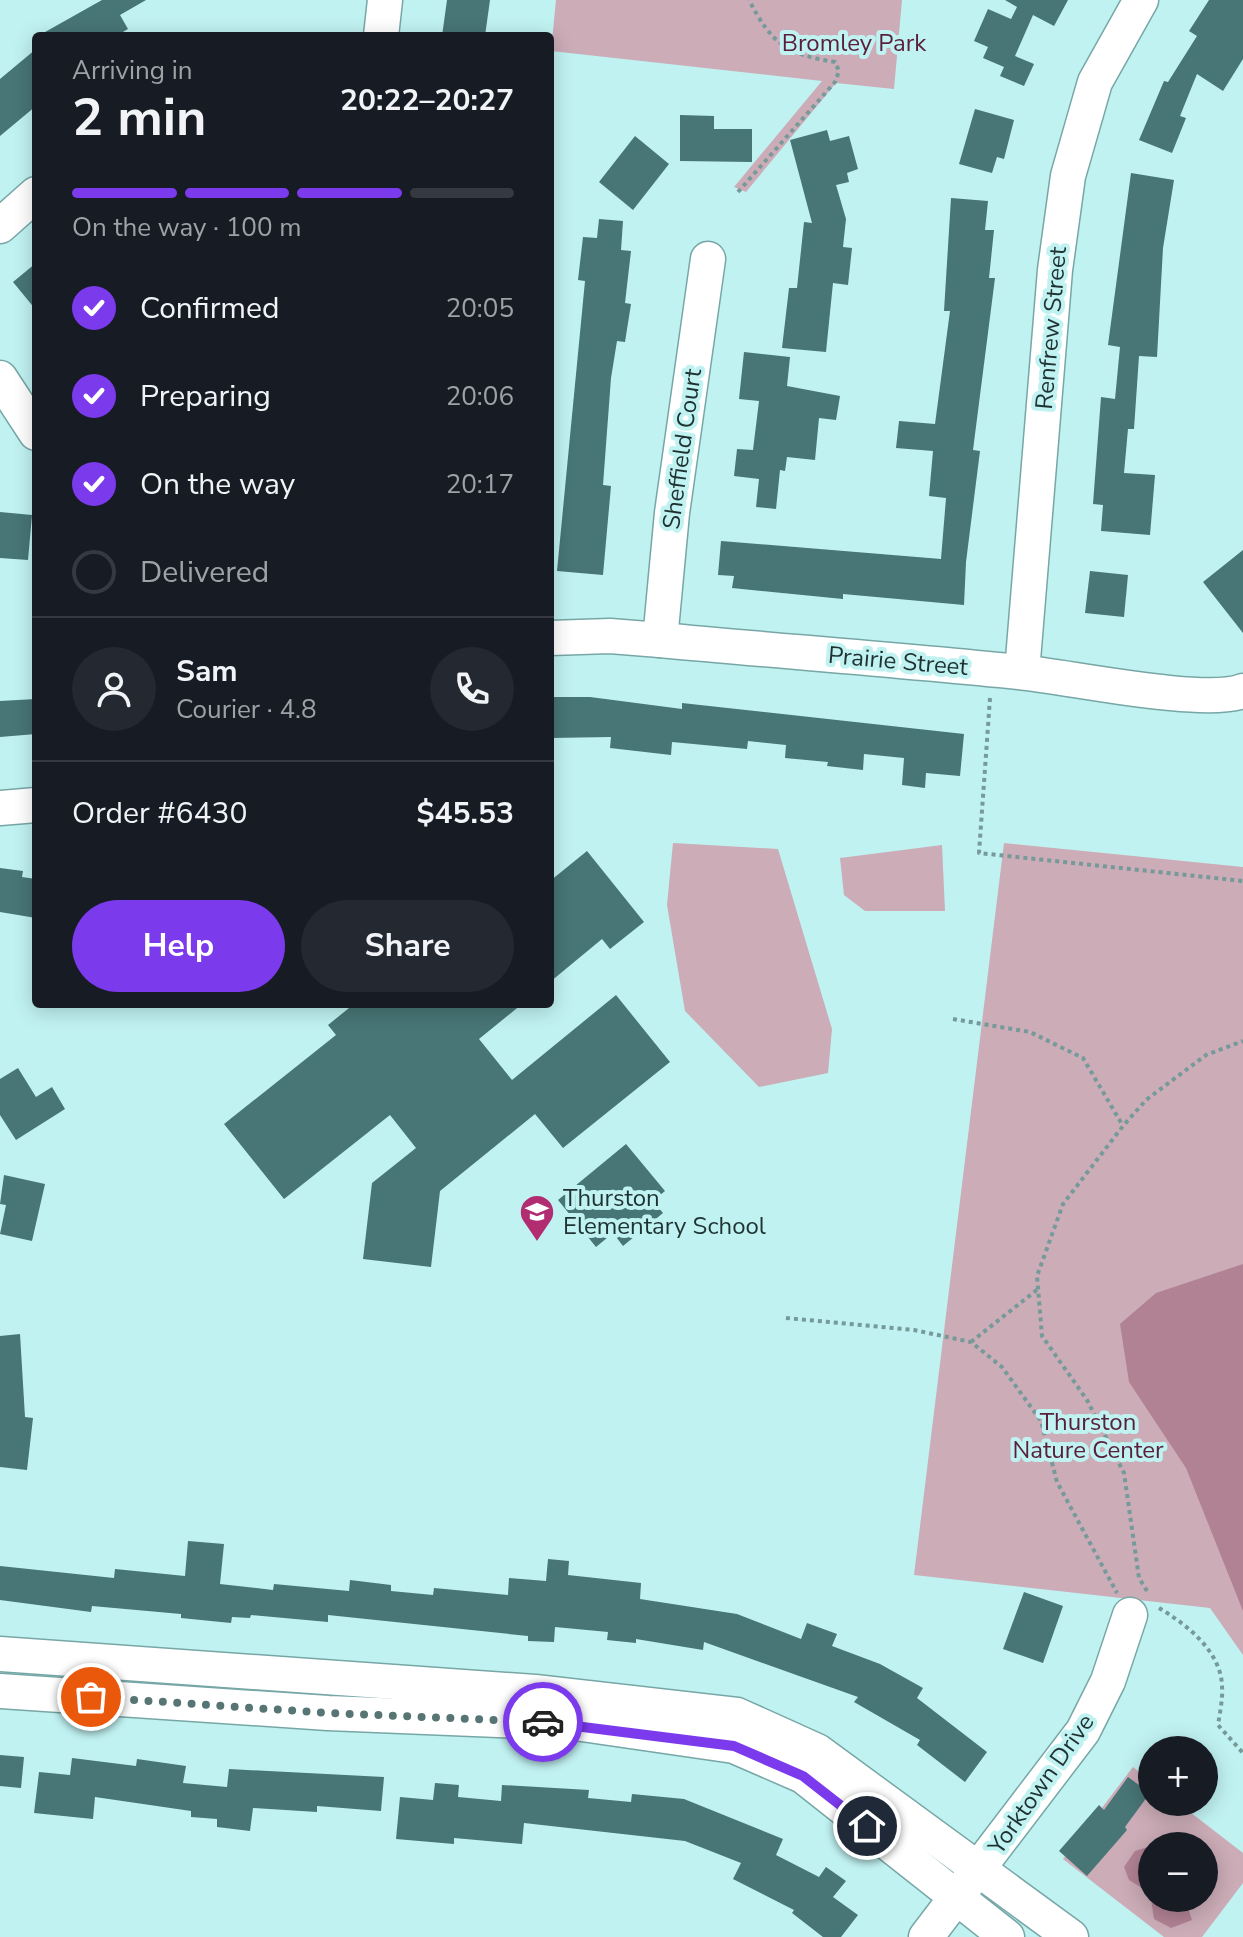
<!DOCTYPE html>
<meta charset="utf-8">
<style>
:root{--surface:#171b24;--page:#242831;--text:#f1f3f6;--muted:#9ea1a6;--line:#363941;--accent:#7c3aed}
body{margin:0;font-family:"Nunito Sans",sans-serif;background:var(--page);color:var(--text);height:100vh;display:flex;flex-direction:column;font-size:30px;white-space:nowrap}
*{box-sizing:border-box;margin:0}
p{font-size:26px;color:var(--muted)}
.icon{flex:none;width:44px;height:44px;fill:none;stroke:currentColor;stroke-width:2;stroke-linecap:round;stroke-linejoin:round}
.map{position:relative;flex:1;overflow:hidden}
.drawer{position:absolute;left:32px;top:32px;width:522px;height:976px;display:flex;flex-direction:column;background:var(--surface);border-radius:8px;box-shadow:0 4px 20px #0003}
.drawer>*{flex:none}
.tools{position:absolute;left:1138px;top:1736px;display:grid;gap:16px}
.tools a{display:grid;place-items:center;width:80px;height:80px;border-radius:50%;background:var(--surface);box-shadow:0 4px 20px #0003;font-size:40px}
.pin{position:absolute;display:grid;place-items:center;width:68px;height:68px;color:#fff;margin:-34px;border:4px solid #fff;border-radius:50%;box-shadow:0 2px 8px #0007}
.courier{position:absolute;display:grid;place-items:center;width:80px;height:80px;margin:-40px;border:6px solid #7c3aed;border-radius:50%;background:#fff;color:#222;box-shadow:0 2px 10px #0007}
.summary em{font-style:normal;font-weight:700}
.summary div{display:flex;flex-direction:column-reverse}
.summary{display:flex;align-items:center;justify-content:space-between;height:136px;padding:0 40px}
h1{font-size:52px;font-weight:700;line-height:60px}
.bar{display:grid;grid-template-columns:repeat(4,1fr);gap:12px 8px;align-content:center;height:96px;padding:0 40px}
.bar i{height:10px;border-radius:6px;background:var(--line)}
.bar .active{background:var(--accent)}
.bar p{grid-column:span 4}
.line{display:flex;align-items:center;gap:20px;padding:0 40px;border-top:2px solid var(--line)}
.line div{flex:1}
.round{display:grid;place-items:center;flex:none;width:84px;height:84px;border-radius:42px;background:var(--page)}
ol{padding:0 40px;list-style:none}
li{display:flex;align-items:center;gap:24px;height:88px}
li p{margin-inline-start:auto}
li .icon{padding:8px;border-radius:50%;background:var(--accent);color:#fff;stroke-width:4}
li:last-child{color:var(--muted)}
li i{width:44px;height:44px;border:4px solid var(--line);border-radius:50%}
.primary-button{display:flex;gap:16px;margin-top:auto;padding:16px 40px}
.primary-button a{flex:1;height:92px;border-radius:48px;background:var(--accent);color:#fff;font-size:32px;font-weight:700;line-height:92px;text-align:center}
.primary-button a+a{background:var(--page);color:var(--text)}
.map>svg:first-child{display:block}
</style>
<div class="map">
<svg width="1243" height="1937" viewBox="0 0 1243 1937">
<rect width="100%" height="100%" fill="#c1f2f2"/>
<g fill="#cbacb7" fill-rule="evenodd">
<path d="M556,0H902L894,89L836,83L746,192L734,187L822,81L551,51Z"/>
<path d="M673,843L778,849L832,1029L828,1073L759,1087L685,1011L667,905Z"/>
<path d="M1004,843L1243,867V1655L1210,1608L914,1575Z"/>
<path d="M942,845L945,911H865L844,895L840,858Z"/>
<path d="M1133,1767L1152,1782V1802H1177L1243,1853V1883L1202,1937H1164L1063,1859ZM1152,1846H1204V1898H1152Z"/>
</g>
<g fill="#b08294">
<path d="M1243,1264V1611L1186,1468L1129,1382L1120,1324L1156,1293Z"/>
<path d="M1167,1841L1169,1846H1152V1898H1185L1192,1920L1171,1928L1154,1919L1150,1893L1129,1880L1124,1867L1135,1851Z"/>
</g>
<g fill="#487576">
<path d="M102,0H146L120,15L128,29L116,36H38Z"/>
<path d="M447,0H490L485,36H442Z"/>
<path d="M1005,0H1068L1054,26L1033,15L1015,56L1034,64L1024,86L1000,76L1004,67L983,58L988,47L974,41L988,9L1011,19L1017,7Z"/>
<path d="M1209,0H1243V59L1223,91L1197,74L1180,116L1186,118L1172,153L1139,140L1164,81L1168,82L1197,36L1189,31Z"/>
<path d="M36,49V106L0,136V79Z"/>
<path d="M975,109L1014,120L1004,159L997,157L992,173L959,164Z"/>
<path d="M680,115L714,116V129H752V162L680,161Z"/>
<path d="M827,130L830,141L849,136L858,169L847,173L849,182L836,185L846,219L843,247L852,248L848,285L833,283L826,352L782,348L789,288H797L804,222L812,223L790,140Z"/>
<path d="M635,136L669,164L633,210L599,182Z"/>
<path d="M1131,173L1174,180L1163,248L1157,357L1139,356L1134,429H1128L1124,473L1155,475L1150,535L1101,531L1103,505L1093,504L1101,397L1115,399L1120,347L1108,345Z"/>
<path d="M951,198L988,201L985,230H994L989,278H995L973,450L980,451L966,562L964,605L843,594V599L732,588L734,576L718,575L721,541L941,559L946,498L929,496L933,451L896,448L899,421L935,424L950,311H944Z"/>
<path d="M599,219L623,221L621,250L631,251L625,303L631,304L625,342L617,341L611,378L603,485L611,486L603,575L557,571L585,281L578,280L583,237L597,238Z"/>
<path d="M36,263V310L13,282Z"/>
<path d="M744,352L790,357L787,386L840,396L836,420L819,418L815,460L787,457L785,471L780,470L776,509L756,507L759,479L734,476L737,449L753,450L759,401L739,399Z"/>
<path d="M0,512L32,515L28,560L0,558Z"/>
<path d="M1243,550V633L1203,582Z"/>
<path d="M1090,571L1128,575L1124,617L1085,613Z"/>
<path d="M550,697H590L682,709V703L964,734L960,776L926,773L925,788L902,785L904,758L864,754L863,770L827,766L828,762L785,758L786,745L748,741L747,749L672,742L671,755L610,748L611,737L550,738Z"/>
<path d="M36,699V734L0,737V701Z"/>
<path d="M587,851L644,922L610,949L602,939L550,982V881Z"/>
<path d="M0,868L23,871L22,877L36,879V918L0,912Z"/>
<path d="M616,995L670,1062L563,1148L535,1114L440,1191L431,1267L363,1259L372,1183L416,1148L390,1115L284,1199L224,1124L336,1035L328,1025L354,1004H522L479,1039L512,1080Z"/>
<path d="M18,1068L36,1097L52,1087L65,1109L16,1140L0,1115V1079Z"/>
<path d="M626,1144L665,1191L653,1201L663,1213L623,1246L613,1233L596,1247L558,1200Z"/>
<path d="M4,1175L45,1184L32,1241L0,1234L6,1205L0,1204Z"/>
<path d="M20,1334L25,1417L33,1418L27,1470L0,1467V1336Z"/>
<path d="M188,1541L224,1544L220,1584L273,1590L274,1584L349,1591L350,1580L391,1585V1591L433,1595L434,1588L508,1595L509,1578L546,1581L548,1559L569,1561L568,1575L641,1583L640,1599L737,1614L801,1639L807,1623L837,1634L832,1646L880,1664L923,1688L917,1698L987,1752L965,1782L917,1745L920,1740L854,1702L858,1697L704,1642L703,1650L636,1639V1643L607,1640L608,1632L555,1627L554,1642L528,1641V1636L328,1615V1622L251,1615L250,1618L232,1617L231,1623L181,1618V1614L92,1606L91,1612L0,1600V1566L114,1578L115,1569L185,1576Z"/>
<path d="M1024,1592L1063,1606L1043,1663L1003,1649Z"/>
<path d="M0,1755L24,1757L21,1788L0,1786Z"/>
<path d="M72,1758L136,1766L137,1759L186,1766L183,1783L227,1787L229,1769L384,1777L381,1811L317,1806V1812L253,1808L250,1831L217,1827V1819L191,1817V1811L95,1797L93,1819L34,1813L39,1772L70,1775Z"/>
<path d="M1128,1777L1150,1793L1125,1827L1127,1830L1087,1876L1059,1851L1099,1805L1104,1810Z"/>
<path d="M435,1783L459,1785L458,1797L501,1801L502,1785L589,1790L588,1798L631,1802L632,1794L684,1799L783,1839L776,1855L819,1877L826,1867L846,1881L833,1897L858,1915L841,1937H823L792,1913L794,1910L733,1879L741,1863L685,1841L524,1823L522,1844L454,1838V1844L396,1839L400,1797L433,1800Z"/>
</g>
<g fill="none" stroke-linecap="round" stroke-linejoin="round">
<defs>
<g id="minor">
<path d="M381,36L385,0"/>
<path d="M0,226L36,194"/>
<path d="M0,378L36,433"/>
<path d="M550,638L610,636L660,640C779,651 900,660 1019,672C1070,677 1203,706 1243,691"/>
<path d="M660,640L672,513L708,259"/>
<path d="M1022,672L1055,270L1068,176L1095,82L1141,0"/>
<path d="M0,808L36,805"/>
<path d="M0,1654L535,1692L737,1715L817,1751L1071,1937"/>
<path d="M0,1691L328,1713L575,1723L734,1746L803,1776L1007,1937"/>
<path d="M926,1937L1083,1731L1108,1681L1130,1615"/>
</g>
</defs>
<use href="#minor" stroke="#77a6a6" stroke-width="37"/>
<g stroke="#769999" stroke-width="4" stroke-dasharray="4 4" stroke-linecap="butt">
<path d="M738,192L835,82L839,71L835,62C786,54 772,44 749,0"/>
<path d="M990,698L979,853L1243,881"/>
<path d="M953,1019L1030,1032L1083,1058L1123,1126"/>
<path d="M786,1318L914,1330L971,1342L1002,1367L1041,1421L1057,1482L1117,1593"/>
<path d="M971,1342L1038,1289"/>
<path d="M1147,1591L1139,1578L1124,1473L1087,1400L1042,1336L1037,1276L1063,1204L1123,1126L1146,1100L1206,1055L1243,1041"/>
<path d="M1159,1608C1186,1624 1221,1651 1222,1686C1223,1698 1220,1712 1218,1725L1243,1753"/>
</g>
<use href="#minor" stroke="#fff" stroke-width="34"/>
</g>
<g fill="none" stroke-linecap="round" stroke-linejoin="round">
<path stroke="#587575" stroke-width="8" stroke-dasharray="0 14.4" d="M91,1697L328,1713L543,1722"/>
<path stroke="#7c3aed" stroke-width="10" d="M543,1722L734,1746L803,1776L867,1826"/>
</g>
<defs>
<symbol id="school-pin" viewBox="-11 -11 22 30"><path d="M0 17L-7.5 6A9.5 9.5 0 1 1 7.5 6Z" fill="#b12c71" stroke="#c1f2f2"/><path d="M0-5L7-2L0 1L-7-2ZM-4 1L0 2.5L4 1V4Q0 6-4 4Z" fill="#fff"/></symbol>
</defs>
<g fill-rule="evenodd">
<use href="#school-pin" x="517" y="1192" width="40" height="54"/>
</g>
<g text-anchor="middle" stroke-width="8" stroke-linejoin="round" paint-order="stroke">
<g font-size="24" fill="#581e3a" stroke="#c1f2f2">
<text x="854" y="51">Bromley Park</text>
<text x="1088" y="1430">Thurston<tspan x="1088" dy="28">Nature Center</tspan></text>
</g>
<g font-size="24" fill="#1f3232" stroke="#c1f2f2">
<text transform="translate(1051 328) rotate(-85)" y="8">Renfrew Street</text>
<text transform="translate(682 449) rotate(-82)" y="8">Sheffield Court</text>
<text transform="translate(898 661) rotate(5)" y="8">Prairie Street</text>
<text transform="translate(1041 1784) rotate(-55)" y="8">Yorktown Drive</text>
</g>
<g font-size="24" fill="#1f3232" stroke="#c1f2f2" text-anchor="start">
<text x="563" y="1206">Thurston<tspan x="563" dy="28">Elementary School</tspan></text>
</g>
</g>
</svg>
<div class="tools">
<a>+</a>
<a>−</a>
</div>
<div class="pin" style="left:91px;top:1697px;background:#ea580c"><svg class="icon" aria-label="bag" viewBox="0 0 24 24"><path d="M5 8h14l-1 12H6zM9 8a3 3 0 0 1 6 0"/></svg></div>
<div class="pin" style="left:867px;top:1826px;background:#1f2937"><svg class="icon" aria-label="home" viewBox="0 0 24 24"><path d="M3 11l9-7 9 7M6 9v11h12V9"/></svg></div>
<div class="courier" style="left:543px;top:1722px"><svg class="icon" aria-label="car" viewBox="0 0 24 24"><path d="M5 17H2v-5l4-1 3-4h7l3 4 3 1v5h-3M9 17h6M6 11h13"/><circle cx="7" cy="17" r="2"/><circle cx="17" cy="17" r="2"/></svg></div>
<section class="drawer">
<div class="summary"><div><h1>2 min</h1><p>Arriving in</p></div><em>20:22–20:27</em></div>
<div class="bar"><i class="active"></i><i class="active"></i><i class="active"></i><i></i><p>On the way · 100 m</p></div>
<ol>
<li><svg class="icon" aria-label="check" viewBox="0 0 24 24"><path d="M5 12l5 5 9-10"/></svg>Confirmed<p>20:05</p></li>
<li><svg class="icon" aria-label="check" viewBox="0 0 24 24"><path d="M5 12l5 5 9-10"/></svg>Preparing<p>20:06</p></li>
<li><svg class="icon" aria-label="check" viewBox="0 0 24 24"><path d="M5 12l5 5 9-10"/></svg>On the way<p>20:17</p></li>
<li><i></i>Delivered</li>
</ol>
<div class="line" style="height:144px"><a class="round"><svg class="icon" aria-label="person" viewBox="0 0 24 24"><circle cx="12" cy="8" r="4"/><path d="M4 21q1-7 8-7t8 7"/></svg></a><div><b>Sam</b><p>Courier · 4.8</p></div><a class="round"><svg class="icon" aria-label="phone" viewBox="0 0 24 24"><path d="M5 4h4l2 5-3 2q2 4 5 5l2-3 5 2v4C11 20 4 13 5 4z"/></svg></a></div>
<div class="line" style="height:104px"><div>Order #6430</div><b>$45.53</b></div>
<div class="primary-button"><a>Help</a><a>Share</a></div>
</section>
</div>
